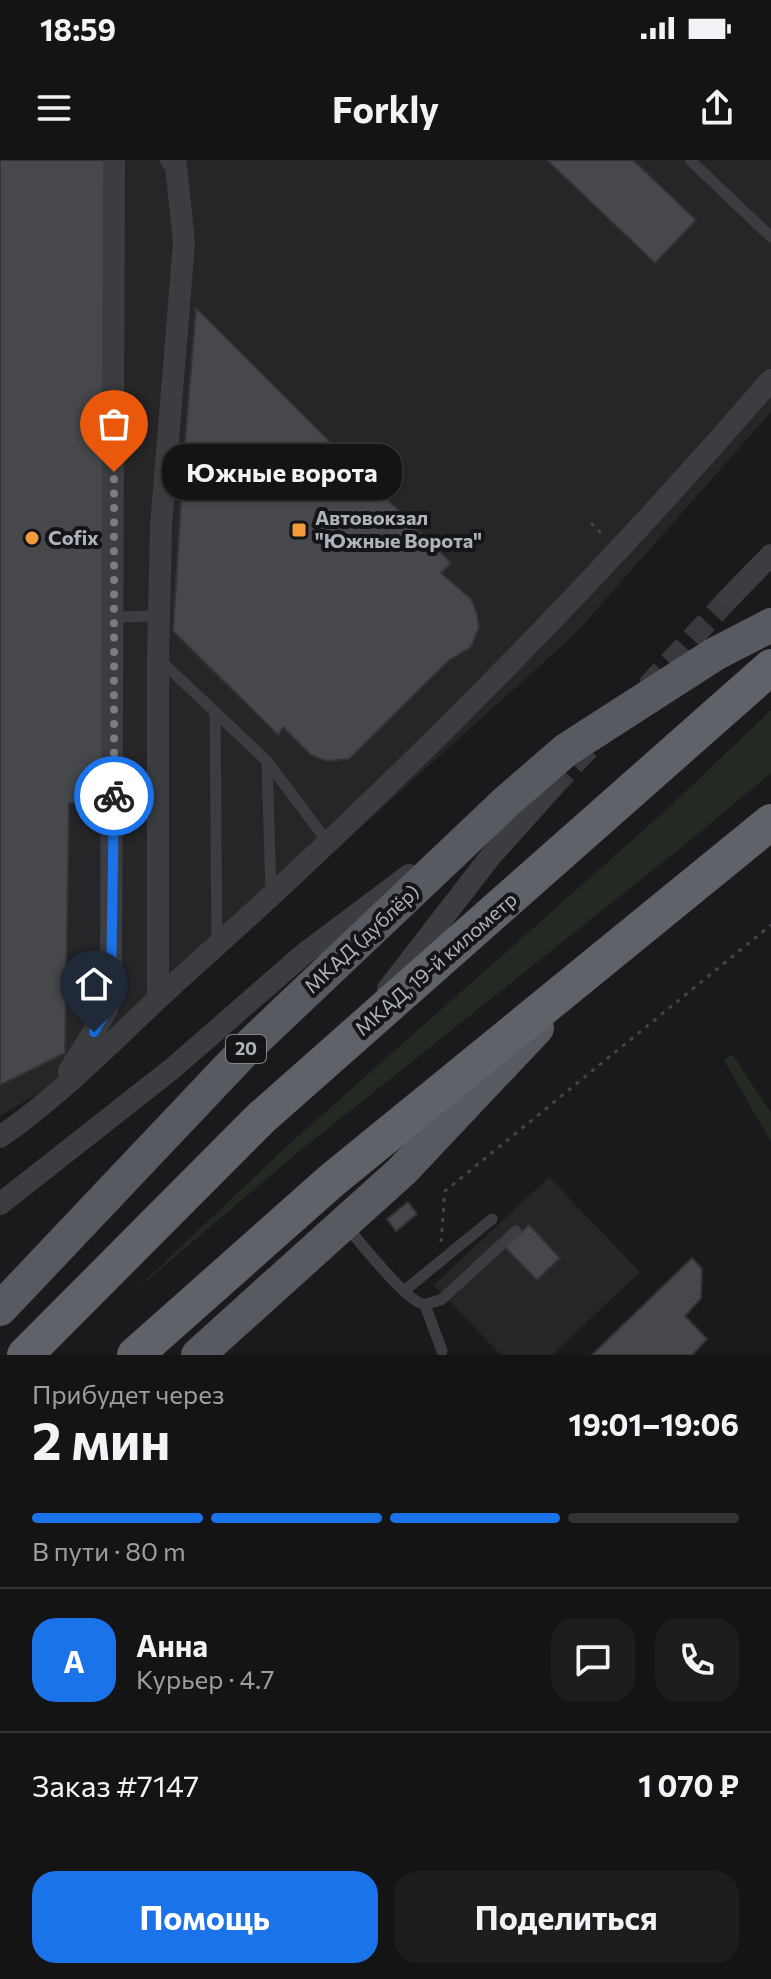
<!DOCTYPE html>
<html lang="ru">
<meta charset="utf-8">
<style>
:root{--surface:#141415;--page:#1d1d1e;--text:#f1f3f6;--muted:#9d9ea0;--line:#333334;--accent:#1a73e8}
body{margin:0;font-family:Commissioner,sans-serif;background:var(--page);color:var(--text);height:100vh;display:flex;flex-direction:column;font-size:30px;white-space:nowrap}
*{box-sizing:border-box;margin:0}
p{font-size:26px;color:var(--muted)}
.icon{flex:none;width:44px;height:44px;fill:none;stroke:currentColor;stroke-width:2;stroke-linecap:round;stroke-linejoin:round}
.map{position:relative;height:1195px;overflow:hidden}
.details{display:flex;flex-direction:column;background:var(--surface);flex:1}
.details>*{flex:none}
.pin{position:absolute;display:grid;place-items:center;width:68px;height:68px;color:#fff;margin:-82px -34px;border-radius:50% 50% 50% 0;rotate:-45deg;box-shadow:0 0 8px #0007}
.pin .icon{rotate:45deg}
.courier{position:absolute;display:grid;place-items:center;width:80px;height:80px;margin:-40px;border:6px solid #1a73e8;border-radius:50%;background:#fff;color:#222;box-shadow:0 2px 10px #0007}
.bubble{position:absolute;height:56px;border-radius:24px;background:var(--surface);box-shadow:0 2px 6px #0004,0 0 0 2px var(--line);font-size:26px;font-weight:700;line-height:56px;text-align:center}
.overview em{font-style:normal;font-weight:700}
.overview div{display:flex;flex-direction:column-reverse}
.overview{display:flex;align-items:center;justify-content:space-between;height:136px;padding:0 32px}
h1{font-size:52px;font-weight:700;line-height:60px}
.bar{display:grid;grid-template-columns:repeat(4,1fr);gap:12px 8px;align-content:center;height:96px;padding:0 32px}
.bar i{height:10px;border-radius:6px;background:var(--line)}
.bar .selected{background:var(--accent)}
.bar p{grid-column:span 4}
.line{display:flex;align-items:center;gap:20px;padding:0 32px;border-top:2px solid var(--line)}
.line div{flex:1}
.round{display:grid;place-items:center;flex:none;width:84px;height:84px;border-radius:24px;background:var(--page)}
.button{display:flex;gap:16px;margin-top:auto;padding:16px 32px}
.button a{flex:1;height:92px;border-radius:24px;background:var(--accent);color:#fff;font-size:32px;font-weight:700;line-height:92px;text-align:center}
.button a+a{background:var(--page);color:var(--text)}
.status{display:flex;justify-content:space-between;align-items:center;height:56px;padding:0 40px;background:var(--surface);direction:ltr}
.status svg{height:22px;fill:currentColor}
header{display:flex;justify-content:space-between;align-items:center;height:104px;padding:0 32px;background:var(--surface);font-size:36px;font-weight:700}
.map>svg:first-child{display:block}
</style>
<div class="status"><b>18:59</b><svg viewBox="0 0 49 12"><path d="M0 12V9h3v3zM5 12V6h3v6zM10 12V3h3v9zM15 12V0h3v12zM26 1h20v11H26zM47 4h2v5h-2z"/></svg></div>
<header><svg class="icon" aria-label="menu" viewBox="0 0 24 24"><path d="M4 6h16M4 12h16M4 18h16"/></svg>Forkly<svg class="icon" aria-label="share" viewBox="0 0 24 24"><path d="M12 15V3M7 8l5-5 5 5M5 13v7h14v-7"/></svg></header>
<div class="map">
<svg width="771" height="1195" viewBox="0 0 771 1195">
<rect width="100%" height="100%" fill="#1a1a1c"/>
<g fill="#262629">
<path d="M0,0H771V252L575,474L261,757L98,898L0,956Z"/>
<path d="M549,1017L640,1112L552,1195H501L434,1125Z"/>
</g>
<g fill="#222a22">
<path d="M771,550V613L693,678L296,994L130,1135L287,986L664,652Z"/>
<path d="M732,894L771,953V982L724,900Z"/>
</g>
<g fill="#47484c" stroke="#343438" stroke-width="2">
<path d="M0,0H107L109,643H69L65,893L0,925Z"/>
<path d="M547,0H633L696,60L655,103Z"/>
<path d="M196,148L451,403L441,413L471,439L477,454L479,467L471,487L449,500L349,599L326,601L311,595L283,567L278,575L173,471L182,325L197,338L212,322L184,294Z"/>
<path d="M408,1042L417,1054L396,1071L387,1059Z"/>
<path d="M529,1065L560,1098L537,1120L505,1087Z"/>
<path d="M692,1098L702,1109L701,1138L685,1156L707,1179L692,1195H592Z"/>
</g>
<g fill="none" stroke-linecap="round" stroke-linejoin="round">
<g stroke="#37393c" stroke-width="22" stroke-dasharray="22 11" stroke-linecap="butt">
<path d="M647,527L730,437"/>
<path d="M551,629L590,587"/>
</g>
<g stroke="#414448" stroke-width="3" stroke-dasharray="4 6" stroke-linecap="butt">
<path d="M591,363L602,374"/>
<path d="M441,1082L445,1031L771,765"/>
</g>
<g stroke="#3b3d41" stroke-width="11">
<path d="M690,0L771,77"/>
<path d="M114,457L159,456"/>
<path d="M159,499L267,601L329,684"/>
<path d="M215,553L217,784"/>
<path d="M267,602L271,733"/>
<path d="M347,1067C360,1082 406,1141 423,1144C428,1145 435,1141 441,1140L516,1071"/>
<path d="M404,1131L492,1059"/>
<path d="M425,1145L442,1191"/>
</g>
<g stroke="#3b3d41" stroke-width="22">
<path d="M730,437L771,395"/>
<path d="M388,829L490,697L551,629"/>
<path d="M158,838V498L161,366L184,83L176,5L171,0"/>
<path d="M69,911L107,850L111,827L114,0"/>
<path d="M0,977C71,928 130,862 195,805C399,622 592,427 771,220"/>
<path d="M0,1044L173,908L305,793L409,715"/>
</g>
<g stroke="#575a60" stroke-width="34">
<path d="M0,1149L249,886L506,642L566,590L715,494L771,465"/>
<path d="M198,1195L402,1011L537,868"/>
</g>
<g stroke="#5f6269" stroke-width="36">
<path d="M25,1195L261,958L771,507"/>
<path d="M135,1195L331,1021L771,662"/>
</g>
</g>
<g fill="none" stroke-linecap="round" stroke-linejoin="round">
<path stroke="#7a7d84" stroke-width="8" stroke-dasharray="0 14.4" d="M114,636V312"/>
<path stroke="#1a73e8" stroke-width="10" d="M94,872L107,850L111,827L114,636"/>
</g>
<g fill="#f19b3d" stroke="#151517" stroke-width="3">
<rect x="291" y="362" width="16" height="16" rx="4"/>
<circle cx="32" cy="378" r="8"/>
</g>
<g text-anchor="middle" stroke-width="8" stroke-linejoin="round" paint-order="stroke">
<rect fill="#151517" stroke="#7f848a" stroke-width="2" x="226" y="875" width="40" height="28" rx="6"/>
<g font-size="18" font-weight="bold" fill="#adb3bc">
<text x="246" y="895">20</text>
</g>
<g font-size="20" font-weight="bold" fill="#adb3bc" stroke="#151517" text-anchor="start">
<text x="315" y="365">Автовокзал<tspan x="315" dy="23">"Южные Ворота"</tspan></text>
<text x="48" y="385">Cofix</text>
</g>
<g font-size="20" fill="#adb3bc" stroke="#151517">
<text transform="translate(362 779) rotate(-43)" y="7">МКАД (дублёр)</text>
<text transform="translate(436 804) rotate(-41)" y="7">МКАД, 19-й километр</text>
</g>
</g>
</svg>
<div class="pin" style="left:114px;top:312px;background:#ea580c"><svg class="icon" aria-label="bag" viewBox="0 0 24 24"><path d="M5 8h14l-1 12H6zM9 8a3 3 0 0 1 6 0"/></svg></div>
<div class="pin" style="left:94px;top:872px;background:#1f2937"><svg class="icon" aria-label="home" viewBox="0 0 24 24"><path d="M3 11l9-7 9 7M6 9v11h12V9"/></svg></div>
<div class="courier" style="left:114px;top:636px"><svg class="icon" aria-label="bike" viewBox="0 0 24 24"><circle cx="6" cy="16" r="4"/><circle cx="18" cy="16" r="4"/><path d="M6 16l4-8h5l3 8M10 8l3 8H6M13 5h3"/></svg></div>
<div class="bubble" style="left:162px;top:284px;width:240px">Южные ворота</div>
</div>
<section class="details">
<div class="overview"><div><h1>2 мин</h1><p>Прибудет через</p></div><em>19:01–19:06</em></div>
<div class="bar"><i class="selected"></i><i class="selected"></i><i class="selected"></i><i></i><p>В пути · 80 m</p></div>
<div class="line" style="height:144px"><b class="round" style="background:var(--accent);color:#fff">А</b><div><b>Анна</b><p>Курьер · 4.7</p></div><a class="round"><svg class="icon" aria-label="chat" viewBox="0 0 24 24"><path d="M4 5h16v11H9l-5 4z"/></svg></a><a class="round"><svg class="icon" aria-label="phone" viewBox="0 0 24 24"><path d="M5 4h4l2 5-3 2q2 4 5 5l2-3 5 2v4C11 20 4 13 5 4z"/></svg></a></div>
<div class="line" style="height:104px"><div>Заказ #7147</div><b>1 070 ₽</b></div>
<div class="button"><a>Помощь</a><a>Поделиться</a></div>
</section>
